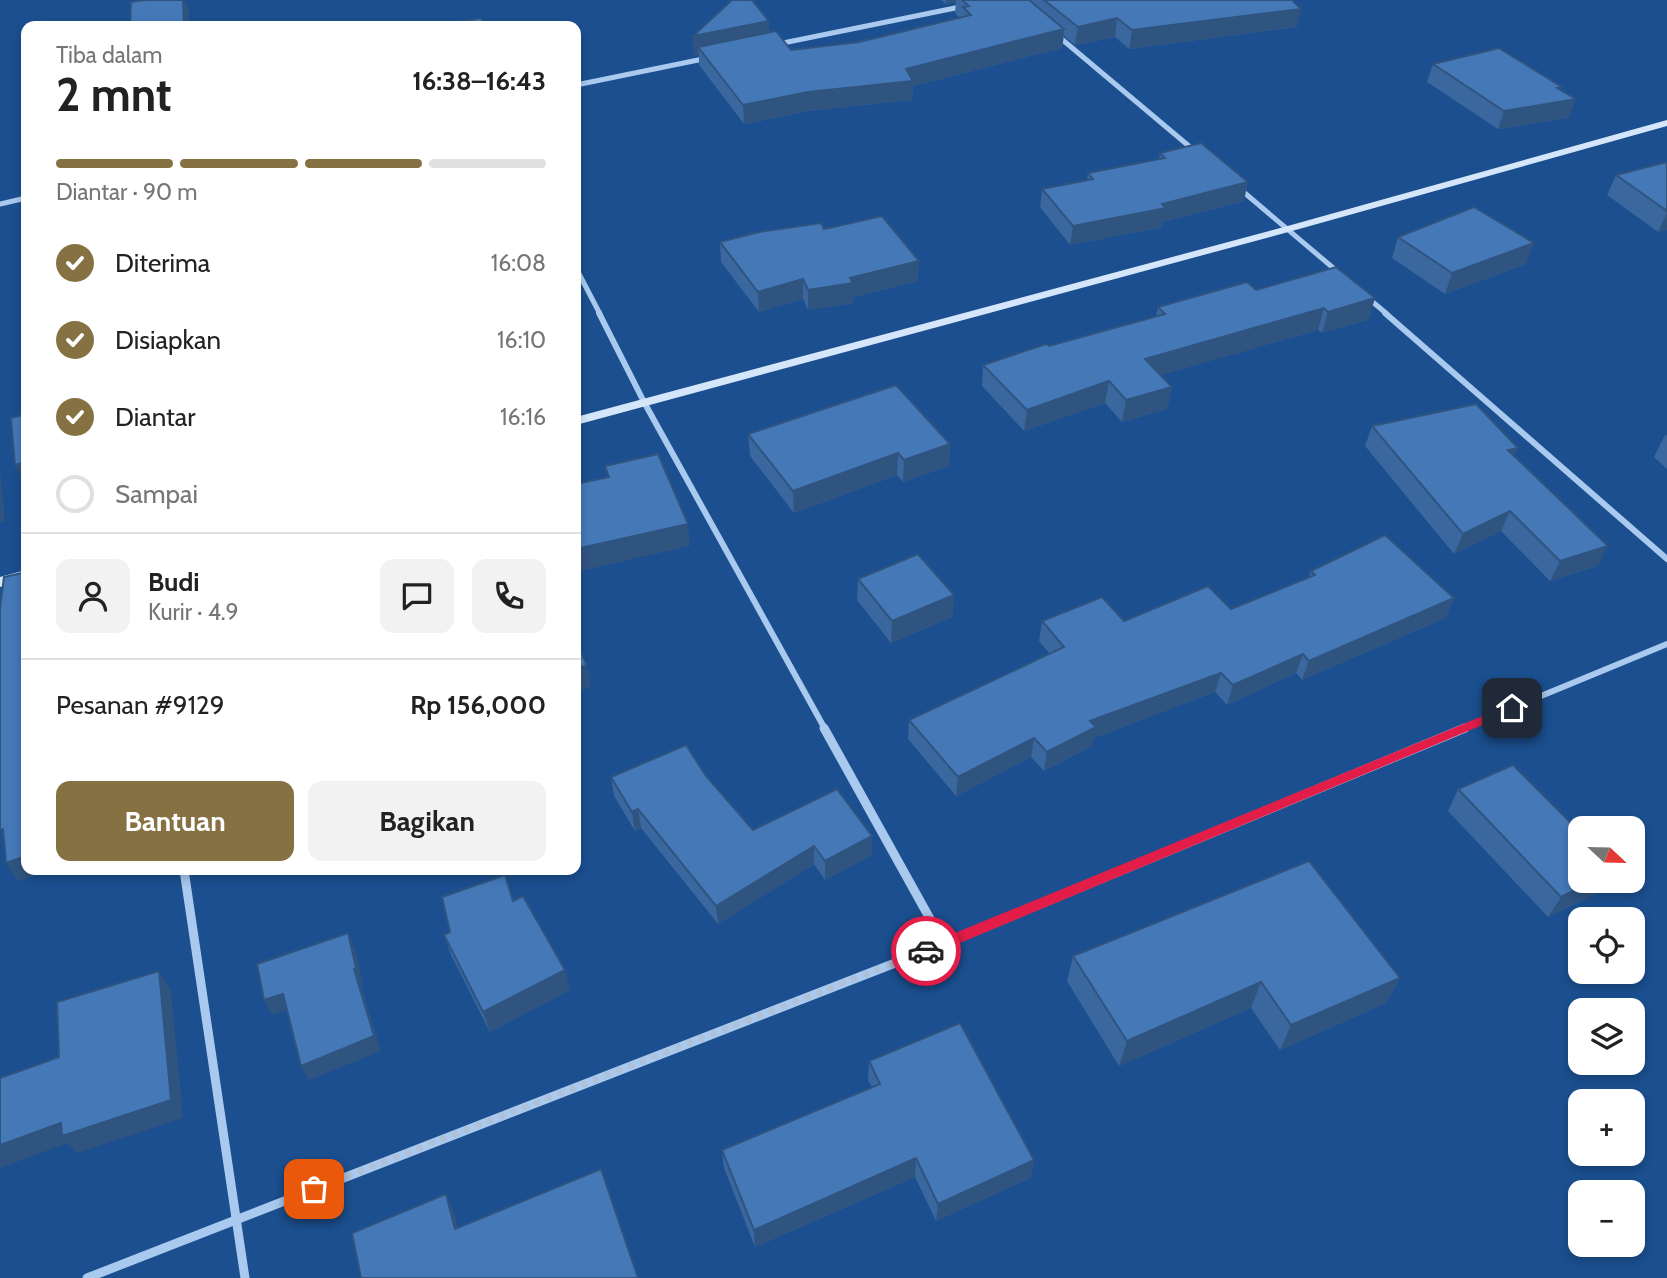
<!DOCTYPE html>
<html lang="id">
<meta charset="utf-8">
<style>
:root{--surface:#fff;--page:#f2f2f2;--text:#222;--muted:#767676;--line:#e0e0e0;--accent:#857141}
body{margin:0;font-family:Cabin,sans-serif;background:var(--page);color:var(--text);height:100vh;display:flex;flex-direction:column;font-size:26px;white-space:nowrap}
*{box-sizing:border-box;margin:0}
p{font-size:23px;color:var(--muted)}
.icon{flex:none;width:38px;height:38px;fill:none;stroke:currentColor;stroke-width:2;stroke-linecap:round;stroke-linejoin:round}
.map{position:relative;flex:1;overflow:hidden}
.panel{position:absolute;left:21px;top:21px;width:560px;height:854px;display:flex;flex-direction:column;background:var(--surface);border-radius:14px;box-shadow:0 4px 10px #0003}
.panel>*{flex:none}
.needle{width:46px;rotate:112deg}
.tools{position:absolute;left:1568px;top:816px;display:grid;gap:14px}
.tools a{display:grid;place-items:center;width:77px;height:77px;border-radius:14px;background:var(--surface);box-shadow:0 4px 10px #0003;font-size:35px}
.pin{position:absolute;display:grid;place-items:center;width:60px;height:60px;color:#fff;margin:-30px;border-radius:14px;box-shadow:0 4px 10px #0006}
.courier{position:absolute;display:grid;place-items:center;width:70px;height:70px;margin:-35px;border:5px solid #e11d48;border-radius:50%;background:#fff;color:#222;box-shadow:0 2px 9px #0007}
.headline em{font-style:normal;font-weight:700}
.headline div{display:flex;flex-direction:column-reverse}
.headline{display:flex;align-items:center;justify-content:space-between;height:119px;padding:0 35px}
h1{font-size:46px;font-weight:700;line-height:52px}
.bar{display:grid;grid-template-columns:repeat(4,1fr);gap:10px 7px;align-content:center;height:84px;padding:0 35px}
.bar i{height:9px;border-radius:5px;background:var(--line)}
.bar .on{background:var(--accent)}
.bar p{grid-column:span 4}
.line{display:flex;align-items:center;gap:18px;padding:0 35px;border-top:2px solid var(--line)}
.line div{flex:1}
.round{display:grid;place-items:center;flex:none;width:74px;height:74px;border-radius:14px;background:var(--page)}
ol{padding:0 35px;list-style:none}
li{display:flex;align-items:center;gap:21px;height:77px}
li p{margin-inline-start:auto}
li .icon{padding:7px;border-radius:50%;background:var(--accent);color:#fff;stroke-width:4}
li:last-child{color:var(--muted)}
li i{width:38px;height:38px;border:4px solid var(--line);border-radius:50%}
.button{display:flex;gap:14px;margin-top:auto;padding:14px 35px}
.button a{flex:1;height:80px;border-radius:14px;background:var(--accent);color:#fff;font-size:28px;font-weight:700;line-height:80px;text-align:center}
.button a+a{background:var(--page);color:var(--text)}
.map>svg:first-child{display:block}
</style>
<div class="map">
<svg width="1667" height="1278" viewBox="0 0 1667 1278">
<rect width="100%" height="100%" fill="#1b4f8f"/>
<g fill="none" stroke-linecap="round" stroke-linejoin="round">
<g stroke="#a9c9ee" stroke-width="5">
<path d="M1058,36L1196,152"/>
<path d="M778,44L965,6"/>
<path d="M576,85L708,58"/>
<path d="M1240,189L1338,272"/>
<path d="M0,204L26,198"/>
<path d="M576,268L600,314"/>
<path d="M1368,298L1387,314"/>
</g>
<g stroke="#a9c9ee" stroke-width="6">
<path d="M599,313L644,402L825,729"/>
<path d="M1385,313L1667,559"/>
<path d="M1461,729L1667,644"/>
</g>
<g stroke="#a9c9ee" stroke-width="9">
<path d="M824,728L944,944"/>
<path d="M184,870L245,1278"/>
<path d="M87,1278L944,944L1465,728"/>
</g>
<g fill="#d6e6fa" fill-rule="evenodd">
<path d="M1667,120V126L1292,231L576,425V417L1284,227Z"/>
<path d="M26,570V580L0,587V577Z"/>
</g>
</g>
<g fill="#3a679d">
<path d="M941,0H1292L1297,27L1129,49L1115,37L1075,45L1064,36L1062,48L913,86L912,100L808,111L744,124L699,65V55L694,56L693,36L769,21V32L791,50L859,42L960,18L955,13L956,2L946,4Z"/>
<path d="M1433,64L1562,87L1560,90L1569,118L1498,129L1427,82Z"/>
<path d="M1160,153L1244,201L1163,222V227L1070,245L1040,207L1042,189L1087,180L1088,173L1159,159Z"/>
<path d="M1667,162V230L1658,232L1607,195L1616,175Z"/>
<path d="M824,229L918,281L853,297V303L808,310L803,299L759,312L721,262L720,242Z"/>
<path d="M1398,237L1526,264L1445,294L1392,258Z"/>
<path d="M1256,290L1375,298L1368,320L1322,333L1318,330L1160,375L1172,387L1167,409L1122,422L1105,403L1024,431L982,386L983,365L1156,316L1158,307Z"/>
<path d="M1372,426L1518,448L1514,456L1598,566L1550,581L1501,531L1454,554L1365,446Z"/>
<path d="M748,434L950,444L949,466L903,482L897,475L794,513L750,456Z"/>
<path d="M1665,435H1667V469L1654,457Z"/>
<path d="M1311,571L1454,598L1445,618L1302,680L1296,673L1227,705L1215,692L1094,738L1092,746L1044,771L1031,757L956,796L908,739L909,720L1050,654L1039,641L1042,621H1124L1231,609L1308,578Z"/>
<path d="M858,579L954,595L952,617L891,643L857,600Z"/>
<path d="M706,776L753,830L872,836V855L825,880L814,864L718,924L641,828L635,831L614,796L611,777Z"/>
<path d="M1458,789L1580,880H1611L1604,890L1548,917L1448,811Z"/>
<path d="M513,901L570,990L490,1032L451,955L444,935Z"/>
<path d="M1073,956L1400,978L1386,1003L1280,1050L1251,1008L1119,1066L1067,981Z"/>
<path d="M869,1061L1034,1160L1030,1178L936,1221L915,1177L755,1247L724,1168L722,1150L872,1087L868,1080Z"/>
</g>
<g fill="#305480">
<path d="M183,0H185L189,13V26H184Z"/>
<path d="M946,0H956V2L946,4Z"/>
<path d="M1301,9L1297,27L1129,49L1132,30Z"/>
<path d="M1117,18L1115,37L1075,45L1078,27Z"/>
<path d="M769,21L770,40L698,47L699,55L694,56L693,36Z"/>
<path d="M1064,29L1062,48L913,86L912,100L808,111L744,124L743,105L906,69Z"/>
<path d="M1562,87L1556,103L1576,99L1569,118L1498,129L1504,111Z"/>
<path d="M1248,182L1244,201L1163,222V227L1070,245L1073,226L1162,204Z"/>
<path d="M1667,213V230L1658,232Z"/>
<path d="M1534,243L1526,264L1445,294L1452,273Z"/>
<path d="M919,261L918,281L853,297V303L808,310V290L850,278Z"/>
<path d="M803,279V299L759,312L758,292Z"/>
<path d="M1375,298L1368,320L1322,333L1328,312Z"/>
<path d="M1324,308L1318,330L1141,381L1145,359Z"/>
<path d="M1109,381L1105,403L1024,431L1027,410Z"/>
<path d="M1172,387L1167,409L1122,422L1126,400Z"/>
<path d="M950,444L949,466L903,482L904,460Z"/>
<path d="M1518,448L1509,468L1508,450Z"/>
<path d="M898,453L897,475L794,513L793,491Z"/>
<path d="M26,462V485L15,465Z"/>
<path d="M0,468L5,521L0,522Z"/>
<path d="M1510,511L1501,531L1454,554L1463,534Z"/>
<path d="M688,524L690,546L576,572V549Z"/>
<path d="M1608,546L1598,566L1550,581L1560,561Z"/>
<path d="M954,595L952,617L891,643L892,621Z"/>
<path d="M1454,598L1445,618L1302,680L1309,661Z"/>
<path d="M1303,654L1296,673L1227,705L1233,685Z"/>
<path d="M587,665L591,687L576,692V669Z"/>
<path d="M1221,673L1215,692L1094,738L1092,746L1044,771L1047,752L1090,721Z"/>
<path d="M1034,738L1031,757L956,796L958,777Z"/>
<path d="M638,809L641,828L635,831L632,812Z"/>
<path d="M872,836V855L825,880V861Z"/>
<path d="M814,846V864L718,924L716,906Z"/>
<path d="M26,856V870H52L18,881L6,863Z"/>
<path d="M1595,880H1611L1604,890L1548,917L1561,897Z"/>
<path d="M348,933L355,949L363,984L361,985L381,1051L309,1080L301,1066L354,969Z"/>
<path d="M565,970L570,990L490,1032L483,1012Z"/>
<path d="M159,971L171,990L183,1118L77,1153L68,1143L0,1168V1145Z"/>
<path d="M1400,978L1386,1003L1280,1050L1291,1025Z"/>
<path d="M1261,982L1251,1008L1119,1066L1127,1041Z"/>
<path d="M283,994L291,1009L272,1015L264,1000Z"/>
<path d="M916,1158L915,1177L755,1247L754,1230Z"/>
<path d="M1034,1160L1030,1178L936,1221L938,1204Z"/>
<path d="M446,1194L454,1212L463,1246L455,1229Z"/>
</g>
<g fill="#4478b7" stroke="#305480" stroke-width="2">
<path d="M145,0H183L184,26H130L131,2Z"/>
<path d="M732,0H752L769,21L693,36Z"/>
<path d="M962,0H1029L1064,29L906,69L913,81L808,92L743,105L698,47L776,31L791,50L859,42L971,15L963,7L969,6Z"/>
<path d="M1044,0H1292L1301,9L1132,30L1117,18L1078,27Z"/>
<path d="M481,18L486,26H437Z"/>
<path d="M1499,48L1562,87L1557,88L1576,99L1504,111L1433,64Z"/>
<path d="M1201,143L1248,182L1162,204L1166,208L1073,226L1042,189L1093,179L1088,173L1165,158L1160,153Z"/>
<path d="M1667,162V211L1616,175Z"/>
<path d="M1474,207L1534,243L1452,273L1398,237Z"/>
<path d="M882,216L919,261L850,278L853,283L808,290L803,279L758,292L720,242L759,232L821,223L824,229Z"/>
<path d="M1336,267L1375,298L1328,312L1324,308L1145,359L1172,387L1126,400L1109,381L1027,410L983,365L1046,344L1049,346L1165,314L1158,307L1247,282L1256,290Z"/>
<path d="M896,385L950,444L904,460L898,453L793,491L748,434Z"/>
<path d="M1476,404L1518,448L1508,450L1608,546L1560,561L1510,511L1463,534L1372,426Z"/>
<path d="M26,414V462L15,465L11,418Z"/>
<path d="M658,454L688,524L576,549V484L609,477L605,466Z"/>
<path d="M1385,535L1454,598L1309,661L1303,654L1233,685L1221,673L1090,721L1096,727L1047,752L1034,738L958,777L909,720L1064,647L1042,621L1102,597L1124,621L1208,586L1231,609L1315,575L1311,571Z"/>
<path d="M918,554L954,595L892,621L858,579Z"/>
<path d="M26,572V856L6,863L3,829L0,830V608L4,577Z"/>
<path d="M576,643L587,665L576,669Z"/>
<path d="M686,745L706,776L753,830L837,789L872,836L825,861L814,846L716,906L638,809L632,812L611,777Z"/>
<path d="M1513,765L1580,832V880H1595L1561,897L1458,789Z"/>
<path d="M1309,861L1400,978L1291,1025L1261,982L1127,1041L1073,956Z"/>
<path d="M505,875L513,901L523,896L565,970L483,1012L444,935L450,932L442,897Z"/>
<path d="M348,933L356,968L354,969L374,1036L301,1066L283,994L264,1000L257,964Z"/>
<path d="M159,971L171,1100L62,1136L61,1123L0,1145V1078L59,1057L57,1002Z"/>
<path d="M960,1023L1034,1160L938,1204L916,1158L754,1230L722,1150L880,1084L869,1061Z"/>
<path d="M601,1169L638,1278H361L352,1233L446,1194L455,1229Z"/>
</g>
<path fill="#e11d48" d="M1512,704L1518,708L1516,711L931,955L926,957L919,951L921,947Z"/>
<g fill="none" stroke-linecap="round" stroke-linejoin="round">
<path stroke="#afc1d8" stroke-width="7" stroke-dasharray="0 12.6" d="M314,1189L926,951"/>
</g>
</svg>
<div class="tools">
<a><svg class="needle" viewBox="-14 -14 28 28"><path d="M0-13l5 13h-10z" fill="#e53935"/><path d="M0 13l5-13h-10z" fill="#767676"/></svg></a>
<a><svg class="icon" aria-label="locate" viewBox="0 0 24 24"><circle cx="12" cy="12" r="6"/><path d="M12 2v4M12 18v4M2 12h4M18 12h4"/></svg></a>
<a><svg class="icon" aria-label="layers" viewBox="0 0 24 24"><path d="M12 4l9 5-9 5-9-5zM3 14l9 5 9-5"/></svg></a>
<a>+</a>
<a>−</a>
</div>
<div class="pin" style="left:314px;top:1189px;background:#ea580c"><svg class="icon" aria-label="bag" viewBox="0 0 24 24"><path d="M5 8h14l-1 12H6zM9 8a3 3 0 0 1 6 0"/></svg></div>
<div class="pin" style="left:1512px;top:708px;background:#1f2937"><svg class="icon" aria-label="home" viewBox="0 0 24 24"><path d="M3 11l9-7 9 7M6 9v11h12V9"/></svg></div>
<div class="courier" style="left:926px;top:951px"><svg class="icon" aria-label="car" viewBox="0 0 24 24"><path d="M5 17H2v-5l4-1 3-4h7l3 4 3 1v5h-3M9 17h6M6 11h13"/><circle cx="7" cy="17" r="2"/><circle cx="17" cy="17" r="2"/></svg></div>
<section class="panel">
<div class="headline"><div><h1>2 mnt</h1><p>Tiba dalam</p></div><em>16:38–16:43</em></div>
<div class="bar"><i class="on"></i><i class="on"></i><i class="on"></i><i></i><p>Diantar · 90 m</p></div>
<ol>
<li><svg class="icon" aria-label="check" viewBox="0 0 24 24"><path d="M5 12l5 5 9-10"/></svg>Diterima<p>16:08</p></li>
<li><svg class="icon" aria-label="check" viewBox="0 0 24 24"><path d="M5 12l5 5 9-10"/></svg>Disiapkan<p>16:10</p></li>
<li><svg class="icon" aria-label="check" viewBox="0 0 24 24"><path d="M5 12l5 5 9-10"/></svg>Diantar<p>16:16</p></li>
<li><i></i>Sampai</li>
</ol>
<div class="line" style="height:126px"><a class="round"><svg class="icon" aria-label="person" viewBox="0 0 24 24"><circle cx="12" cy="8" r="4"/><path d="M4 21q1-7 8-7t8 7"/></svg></a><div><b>Budi</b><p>Kurir · 4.9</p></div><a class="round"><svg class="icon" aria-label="chat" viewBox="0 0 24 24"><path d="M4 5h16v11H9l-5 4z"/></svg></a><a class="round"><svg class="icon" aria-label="phone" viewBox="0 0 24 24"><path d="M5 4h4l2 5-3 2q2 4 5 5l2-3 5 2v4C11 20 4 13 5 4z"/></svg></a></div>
<div class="line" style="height:91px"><div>Pesanan #9129</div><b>Rp 156,000</b></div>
<div class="button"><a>Bantuan</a><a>Bagikan</a></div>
</section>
</div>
